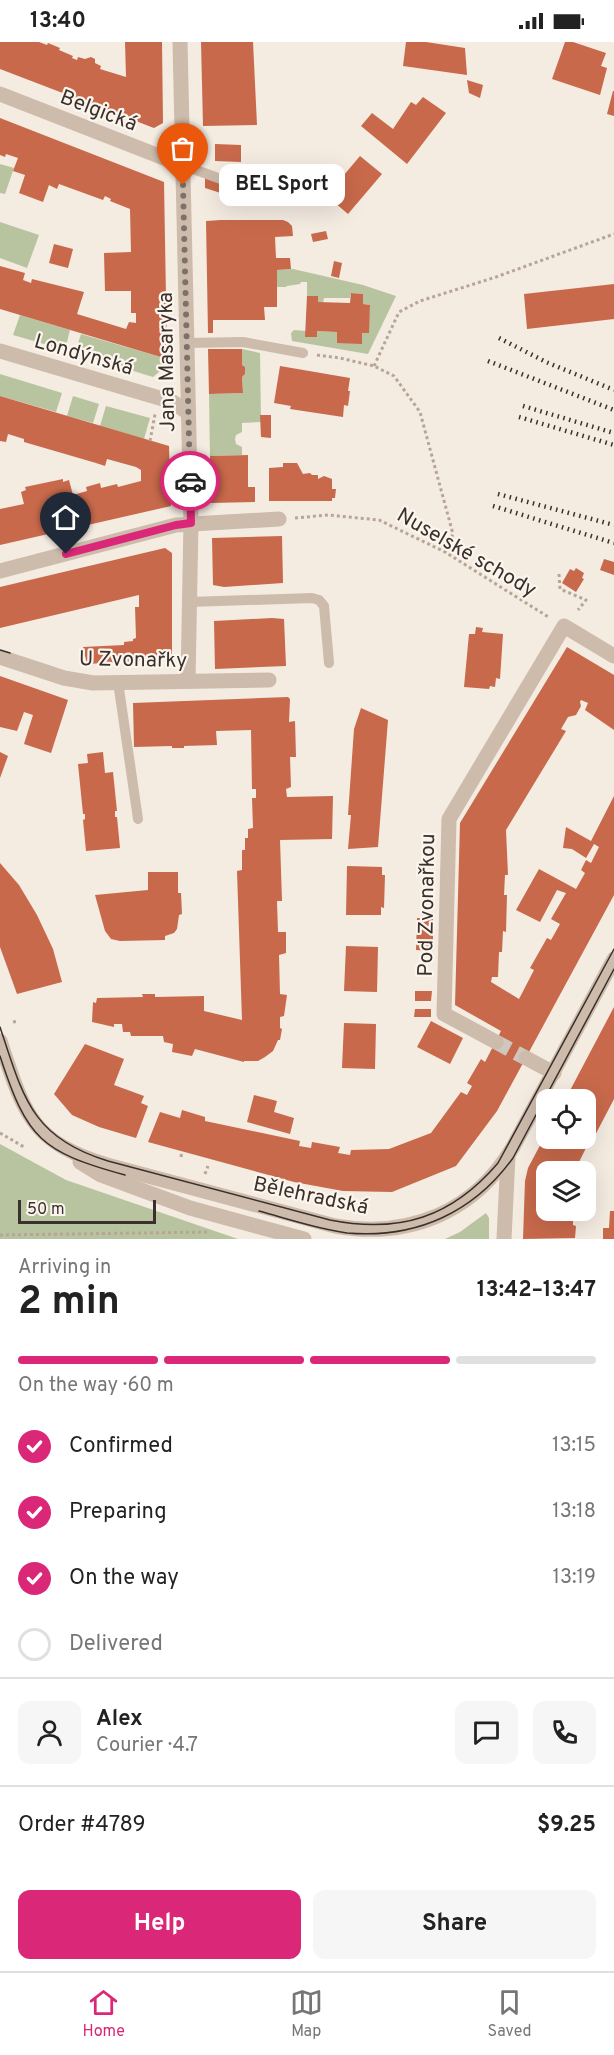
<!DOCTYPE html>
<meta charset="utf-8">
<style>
:root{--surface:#fff;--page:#f6f6f6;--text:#222;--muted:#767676;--line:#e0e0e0;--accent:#db2777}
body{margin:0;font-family:Overpass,sans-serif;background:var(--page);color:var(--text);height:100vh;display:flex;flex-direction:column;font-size:22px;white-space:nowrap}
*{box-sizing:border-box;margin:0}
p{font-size:20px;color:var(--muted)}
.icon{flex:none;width:33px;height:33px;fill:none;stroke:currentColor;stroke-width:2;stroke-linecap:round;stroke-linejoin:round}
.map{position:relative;height:1197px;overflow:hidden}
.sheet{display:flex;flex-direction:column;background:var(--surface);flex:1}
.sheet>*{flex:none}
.fabs{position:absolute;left:536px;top:1047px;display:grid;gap:12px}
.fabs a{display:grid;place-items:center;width:60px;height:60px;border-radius:12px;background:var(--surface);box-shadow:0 6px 24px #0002;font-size:30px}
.scale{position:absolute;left:18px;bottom:15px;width:138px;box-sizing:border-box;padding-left:6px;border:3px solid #3b302b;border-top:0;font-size:16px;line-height:21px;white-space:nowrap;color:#3b302b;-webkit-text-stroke:4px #fbf5ee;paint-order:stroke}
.pin{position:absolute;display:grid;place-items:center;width:51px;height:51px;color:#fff;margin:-62px -26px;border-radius:50% 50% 50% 0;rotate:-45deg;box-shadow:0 0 6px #0007}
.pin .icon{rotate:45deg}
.courier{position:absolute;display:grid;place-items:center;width:60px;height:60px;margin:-30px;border:4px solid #db2777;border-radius:50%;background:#fff;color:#222;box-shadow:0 2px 8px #0007}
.bubble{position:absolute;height:42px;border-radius:12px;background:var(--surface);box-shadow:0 6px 24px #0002;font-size:20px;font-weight:700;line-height:42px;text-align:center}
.head em{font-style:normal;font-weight:700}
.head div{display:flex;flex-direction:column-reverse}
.head{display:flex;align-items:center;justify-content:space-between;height:102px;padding:0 18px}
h1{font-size:39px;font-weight:700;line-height:45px}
.bar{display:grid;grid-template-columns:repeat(4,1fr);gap:9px 6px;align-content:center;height:72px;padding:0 18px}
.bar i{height:8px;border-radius:4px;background:var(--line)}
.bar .current{background:var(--accent)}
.bar p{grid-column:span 4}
.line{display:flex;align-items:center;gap:15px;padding:0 18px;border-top:2px solid var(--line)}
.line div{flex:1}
.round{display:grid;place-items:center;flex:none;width:63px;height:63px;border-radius:12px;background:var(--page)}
ol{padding:0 18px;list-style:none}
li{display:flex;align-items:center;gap:18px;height:66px}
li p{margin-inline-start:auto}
li .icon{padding:6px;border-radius:50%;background:var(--accent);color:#fff;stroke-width:4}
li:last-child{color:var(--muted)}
li i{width:33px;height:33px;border:3px solid var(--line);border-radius:50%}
.cta{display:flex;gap:12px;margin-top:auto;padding:12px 18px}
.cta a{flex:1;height:69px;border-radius:12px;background:var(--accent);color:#fff;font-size:24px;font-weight:700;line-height:69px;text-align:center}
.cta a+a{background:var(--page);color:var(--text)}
.status{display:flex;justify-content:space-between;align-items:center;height:42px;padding:0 30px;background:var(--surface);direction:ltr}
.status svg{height:16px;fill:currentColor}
.tab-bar{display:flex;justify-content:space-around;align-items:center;height:84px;border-top:2px solid var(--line);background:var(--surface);font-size:16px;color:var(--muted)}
.tab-bar a{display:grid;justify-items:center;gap:3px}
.tab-bar .current{color:var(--accent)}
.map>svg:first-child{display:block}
</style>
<div class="status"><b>13:40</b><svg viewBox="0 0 49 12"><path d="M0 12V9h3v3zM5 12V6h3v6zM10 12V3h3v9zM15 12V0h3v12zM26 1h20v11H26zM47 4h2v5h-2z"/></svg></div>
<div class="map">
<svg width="614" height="1197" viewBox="0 0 614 1197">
<rect width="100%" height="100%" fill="#f4ebe1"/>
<g fill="#b8c4a0">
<path d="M0,122L14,126L5,152L0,151Z"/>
<path d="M0,180L39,193L27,226L0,216Z"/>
<path d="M293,227L363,243L396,254L368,312L292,299L291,291L294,288L306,289V295H317V289L368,291L370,263L363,262V252L351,251L350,256H324L323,261L318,260V255L307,254V240H301L300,242L287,244L286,245H277V228Z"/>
<path d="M20,273L70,288L65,308L13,293Z"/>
<path d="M81,292L164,316L167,314V323L153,335L75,311Z"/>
<path d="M242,307L260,311L261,380L242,381V390L236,393L235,397L236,402L242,405V413L210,414L209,352L243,351L242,335L245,332V325L242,323Z"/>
<path d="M0,332L62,351L56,370L0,354Z"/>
<path d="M73,354L99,362L93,381L67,374Z"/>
<path d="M106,364L150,376L144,397L100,384Z"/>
<path d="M0,1102L66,1138L238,1197H0Z"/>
<path d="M486,1171L489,1176V1197H445L460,1190Z"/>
</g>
<g fill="#c8694b">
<path d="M0,0H39L47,3L48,1L60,6L59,8L73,14L72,16L77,18L78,15L85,17L91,15L95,17V21L101,24L100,27L126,35L125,0H162L163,81L154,86L0,27Z"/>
<path d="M201,0H253L257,83L203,84Z"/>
<path d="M406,0H426L465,6L467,33L403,24Z"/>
<path d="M565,0H573L606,11L601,24L607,26L600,53L552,37Z"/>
<path d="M467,38L483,43L480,56L469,51Z"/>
<path d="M613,49H614V74L607,72Z"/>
<path d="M423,55L446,71L407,122L361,84L372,71L393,87L411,60L416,63Z"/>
<path d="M0,76L164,140L167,314L164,316L0,267V224L25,231L23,238L31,241L32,237L84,250L77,272L126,287L129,280L136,281V271H131V249H105L104,211L131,210L130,167L110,159L111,157L105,154L103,158L59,142L57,147L49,143L43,160L19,151L25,133L13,129L18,116L6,112L5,115L0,113Z"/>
<path d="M215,102L241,103V120L215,119Z"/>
<path d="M360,114L382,132L348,172L328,155L324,157L332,147L329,144L335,137L338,140Z"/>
<path d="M205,135L236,145L233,155L205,146Z"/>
<path d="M221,178H283L288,180L292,184L293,194L275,195L276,216H290L291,227L277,228V265H264L265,278H213V291H208L206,179Z"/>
<path d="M326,189L328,197L313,200L311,192Z"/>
<path d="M54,202L73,207L68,226L49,221Z"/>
<path d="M334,219L342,221L339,236L331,234Z"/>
<path d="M614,242V277L527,287L524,252Z"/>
<path d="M351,251L363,252V262L370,263L369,291H362V302L337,301V290L317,289V295H305L307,254H318V260L350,261Z"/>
<path d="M208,307H242V323L245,325V332L242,335L243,351L209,352Z"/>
<path d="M280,324L350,336L348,349H350L348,364L344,363L343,375L290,367L291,364L274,361Z"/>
<path d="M0,354L169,404L171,464L0,503V467L24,462L21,450L26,448L25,445L63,437V440L69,438L73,453L87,449L86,445L100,441L101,446L117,442L118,445L141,439V428L136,425L107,417L105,424L96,421L24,400V397L8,392L6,400L0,399Z"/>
<path d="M260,373H271V396L261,395Z"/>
<path d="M248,413V445H255V460L211,461L210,414Z"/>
<path d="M283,421H297L303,432L310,431L312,433H318V437L324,434L332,437V447H336L335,456H332V459H269V426L283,425Z"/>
<path d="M282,494L283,541L224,545L213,543L212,496Z"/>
<path d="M165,506L172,511V617L87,622L83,605L124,603V600L133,599V597L136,596L135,565H139V553L0,586V545Z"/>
<path d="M604,517L614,520V533L600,528Z"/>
<path d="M576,526L584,531L582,536L584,537L576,550L562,541L570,527L574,529Z"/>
<path d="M272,576L284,577L286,624L215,627L214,579Z"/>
<path d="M476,585L483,586L482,590L503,592L500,637L496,636L495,645L490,644L489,647L464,645L469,592H475Z"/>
<path d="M567,605L614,633V688L585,668L588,661L581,658L580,660L581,664L576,673L568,675L561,687L566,689L506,788L508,833H505L504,853H507L506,890L503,889L502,910H499L498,935H492L491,940L519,957L534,928L530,926L547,896L551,898L560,882L551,877L566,851L557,848L540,880L516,868L539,827L576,847L585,831L581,828L586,818L591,821L599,805L594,802L586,816L572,807L563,806L566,785L591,799L614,754V853L497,1069L456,1124L392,1150L343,1149L294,1140L148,1100L160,1070L180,1076L182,1068L205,1075V1079L300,1099L299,1104L311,1106L312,1100L340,1105L338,1111L350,1113L351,1108L389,1107L431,1091L461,1050L467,1053L472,1044L467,1041L481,1017L485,1020L501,989L455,963L460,781Z"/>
<path d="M0,634L68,658L51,711L24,702L33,673L24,670L17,689L0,685Z"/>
<path d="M288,655L290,657L289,680L295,679L296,715H290L291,745L286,747L287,755L333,754L332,797L280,798L282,859H277L278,890H286V911L279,913L280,952L287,953L284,974L280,975V986L282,987L280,998H278L273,1009L265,1015L258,1019H244V1020L195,1007L192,1014L172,1010L173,1002L164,1000L163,994H131L130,990H123L122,982H114V985L92,980L93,960L96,961L97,956L143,955L142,952H155V955L204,954V969L242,978L237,829L242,828V808H245V796H248V787L253,786L252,756H256V747H252L251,688L216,689L217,703L184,704V706H172V704L134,705L133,661Z"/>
<path d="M361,666L388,678L378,805L348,807L351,773H348L354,687Z"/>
<path d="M0,710L8,714L0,736Z"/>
<path d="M103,710L105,731L113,730L117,769H115V775H117L120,806L86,809L83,778L85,777V772H83L78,722L88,721L87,712Z"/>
<path d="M0,821L19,843L37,873L53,907L62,940L17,952L0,905Z"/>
<path d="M347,824L382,825V833H385L384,866L381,865V873H346Z"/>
<path d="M148,830H178V851H181L182,872L179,873L177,887L174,891L165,894V898L120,899L111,897L105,889L95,853L148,848Z"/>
<path d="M417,876H433V909L416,908Z"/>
<path d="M346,904L378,905L377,950L344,949Z"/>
<path d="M415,949H432L431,959H415Z"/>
<path d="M614,965V1057L590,1103L588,1102L579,1120L576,1119L571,1130H546V1168H565L564,1174L573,1175V1183L576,1184L575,1196L523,1197L525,1139L528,1126L546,1092V1096H585V1058H565Z"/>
<path d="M415,967H431V975H414Z"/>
<path d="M431,979L463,996L450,1022L417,1005Z"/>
<path d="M344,981L376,982L375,1027L342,1026Z"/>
<path d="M85,1002L124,1017L114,1043L144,1054L141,1061L148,1064L136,1096L99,1085L72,1073L54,1052Z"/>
<path d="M254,1053L277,1059L274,1070L294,1076L290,1092L247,1080Z"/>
<path d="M610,1169H614V1197H603V1186H609Z"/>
</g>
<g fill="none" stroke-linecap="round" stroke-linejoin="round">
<path stroke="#cfc6bd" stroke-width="15" stroke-dasharray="15 8" stroke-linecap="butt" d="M496,1000L526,1016"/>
<g stroke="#b9a596" stroke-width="3" stroke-dasharray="3 3" stroke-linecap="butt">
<path d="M317,313L340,316L374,324L394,334L420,370L453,492L445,510"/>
<path d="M374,324L399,270L420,259L496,235L614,192"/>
<path d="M150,399L155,372"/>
<path d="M295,476L328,473L379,478L445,510L550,576"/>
<path d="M559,532L560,547L586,558L578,568"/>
<path d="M13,980L18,979"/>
<path d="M0,1091L24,1105"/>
<path d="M181,1115L182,1109"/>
<path d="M205,1132L208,1124"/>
<path d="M0,1193L208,1190"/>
</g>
<g stroke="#cdbbac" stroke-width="10">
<path d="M182,123L221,137"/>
<path d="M187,301L243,300L303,311"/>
<path d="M189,560L312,556L319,558L324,564L329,621"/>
<path d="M118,640L138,777"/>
</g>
<g stroke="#cdbbac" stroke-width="15">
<path d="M180,0L191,481L188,639"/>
<path d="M0,52L182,123"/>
<path d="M0,309L173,360L188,371"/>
<path d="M0,529L176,483L279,477"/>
<path d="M0,615L64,636L93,641L269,638"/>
<path d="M496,1000L444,972L449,777L564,584L614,614"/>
<path d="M526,1016L554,1031"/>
<path d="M504,1197L508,1114"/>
</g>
<g stroke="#cdbbac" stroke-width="15">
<path d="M0,999C24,1070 30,1100 107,1123L335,1184C409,1197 475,1170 513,1105L614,917"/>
<path d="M80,1120L101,1133L190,1166L304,1197"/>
</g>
<g stroke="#3b302b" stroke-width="1.5">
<path d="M0,608L10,611"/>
<path d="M0,985C23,1054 31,1096 108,1119L330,1178C400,1192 452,1175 498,1121L614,907"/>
<path d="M0,1014C27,1097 41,1110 125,1133"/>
<path d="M259,1169C288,1177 317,1187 347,1191C417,1197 474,1170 513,1116L614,927"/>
</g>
<g stroke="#3b302b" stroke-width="4.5" stroke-dasharray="1.5 4.5" stroke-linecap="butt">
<path d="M499,296L546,320L614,348"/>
<path d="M488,319L614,368"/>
<path d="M523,364L614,391"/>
<path d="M519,375L614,403"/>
<path d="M498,452L614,483"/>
<path d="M493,464L614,501"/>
</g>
</g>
<g fill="#969b7f">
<circle cx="202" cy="419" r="7"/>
<circle cx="203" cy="450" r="7"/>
</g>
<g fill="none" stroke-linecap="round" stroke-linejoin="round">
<path stroke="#7c716b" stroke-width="6" stroke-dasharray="0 10.8" d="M183,143L190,439"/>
<path stroke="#db2777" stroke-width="8" d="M66,512L176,483L191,481L190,439"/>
</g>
<g text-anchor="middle" stroke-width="4.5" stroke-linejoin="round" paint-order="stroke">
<g font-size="21" fill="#3b302b" stroke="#fbf5ee">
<text transform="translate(99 68) rotate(21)" y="7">Belgická</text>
<text transform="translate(84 312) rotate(16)" y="7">Londýnská</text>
<text transform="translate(166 320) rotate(-91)" y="7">Jana Masaryka</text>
<text transform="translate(467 510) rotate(30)" y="7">Nuselské schody</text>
<text transform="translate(133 617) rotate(1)" y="7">U Zvonařky</text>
<text transform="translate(426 863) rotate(-89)" y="7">Pod Zvonařkou</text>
<text transform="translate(311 1153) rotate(12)" y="7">Bělehradská</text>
</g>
</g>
</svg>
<div class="fabs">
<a><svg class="icon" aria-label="locate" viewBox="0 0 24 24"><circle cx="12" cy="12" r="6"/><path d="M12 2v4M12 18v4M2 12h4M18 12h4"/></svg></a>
<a><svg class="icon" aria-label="layers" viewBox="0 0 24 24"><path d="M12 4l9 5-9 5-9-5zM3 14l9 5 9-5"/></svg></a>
</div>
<div class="scale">50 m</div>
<div class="pin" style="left:183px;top:143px;background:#ea580c"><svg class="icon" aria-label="bag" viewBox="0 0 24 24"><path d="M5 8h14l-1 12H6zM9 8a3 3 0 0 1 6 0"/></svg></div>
<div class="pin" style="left:66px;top:512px;background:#1f2937"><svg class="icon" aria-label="home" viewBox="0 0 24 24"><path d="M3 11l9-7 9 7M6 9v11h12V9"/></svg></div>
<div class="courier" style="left:190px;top:439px"><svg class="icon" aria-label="car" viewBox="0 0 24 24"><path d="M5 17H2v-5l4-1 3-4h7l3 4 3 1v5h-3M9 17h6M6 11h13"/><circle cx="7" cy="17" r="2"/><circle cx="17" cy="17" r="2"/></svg></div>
<div class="bubble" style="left:219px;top:122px;width:126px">BEL Sport</div>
</div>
<section class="sheet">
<div class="head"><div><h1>2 min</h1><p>Arriving in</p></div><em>13:42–13:47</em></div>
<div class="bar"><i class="current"></i><i class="current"></i><i class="current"></i><i></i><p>On the way · 60 m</p></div>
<ol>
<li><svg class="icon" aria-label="check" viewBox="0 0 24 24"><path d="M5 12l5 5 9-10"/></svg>Confirmed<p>13:15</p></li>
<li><svg class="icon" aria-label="check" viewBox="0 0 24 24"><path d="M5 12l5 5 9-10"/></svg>Preparing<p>13:18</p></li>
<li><svg class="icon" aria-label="check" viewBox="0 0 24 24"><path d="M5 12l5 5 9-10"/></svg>On the way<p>13:19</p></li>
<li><i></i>Delivered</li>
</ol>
<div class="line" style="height:108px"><a class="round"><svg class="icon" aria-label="person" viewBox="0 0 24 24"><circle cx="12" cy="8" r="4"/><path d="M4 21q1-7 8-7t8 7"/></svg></a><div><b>Alex</b><p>Courier · 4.7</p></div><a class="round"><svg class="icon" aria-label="chat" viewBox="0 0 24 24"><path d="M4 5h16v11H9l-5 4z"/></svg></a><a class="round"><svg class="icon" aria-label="phone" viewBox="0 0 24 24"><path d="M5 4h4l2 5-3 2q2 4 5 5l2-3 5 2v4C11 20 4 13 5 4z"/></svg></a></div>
<div class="line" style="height:78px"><div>Order #4789</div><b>$9.25</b></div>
<div class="cta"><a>Help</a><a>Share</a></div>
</section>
<nav class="tab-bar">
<a class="current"><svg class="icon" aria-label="home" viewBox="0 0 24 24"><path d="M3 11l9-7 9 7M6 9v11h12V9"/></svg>Home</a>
<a><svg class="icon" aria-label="map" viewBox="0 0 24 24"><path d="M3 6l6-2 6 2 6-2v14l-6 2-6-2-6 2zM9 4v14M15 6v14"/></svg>Map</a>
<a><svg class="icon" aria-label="saved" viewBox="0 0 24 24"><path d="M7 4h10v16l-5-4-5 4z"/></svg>Saved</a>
</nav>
